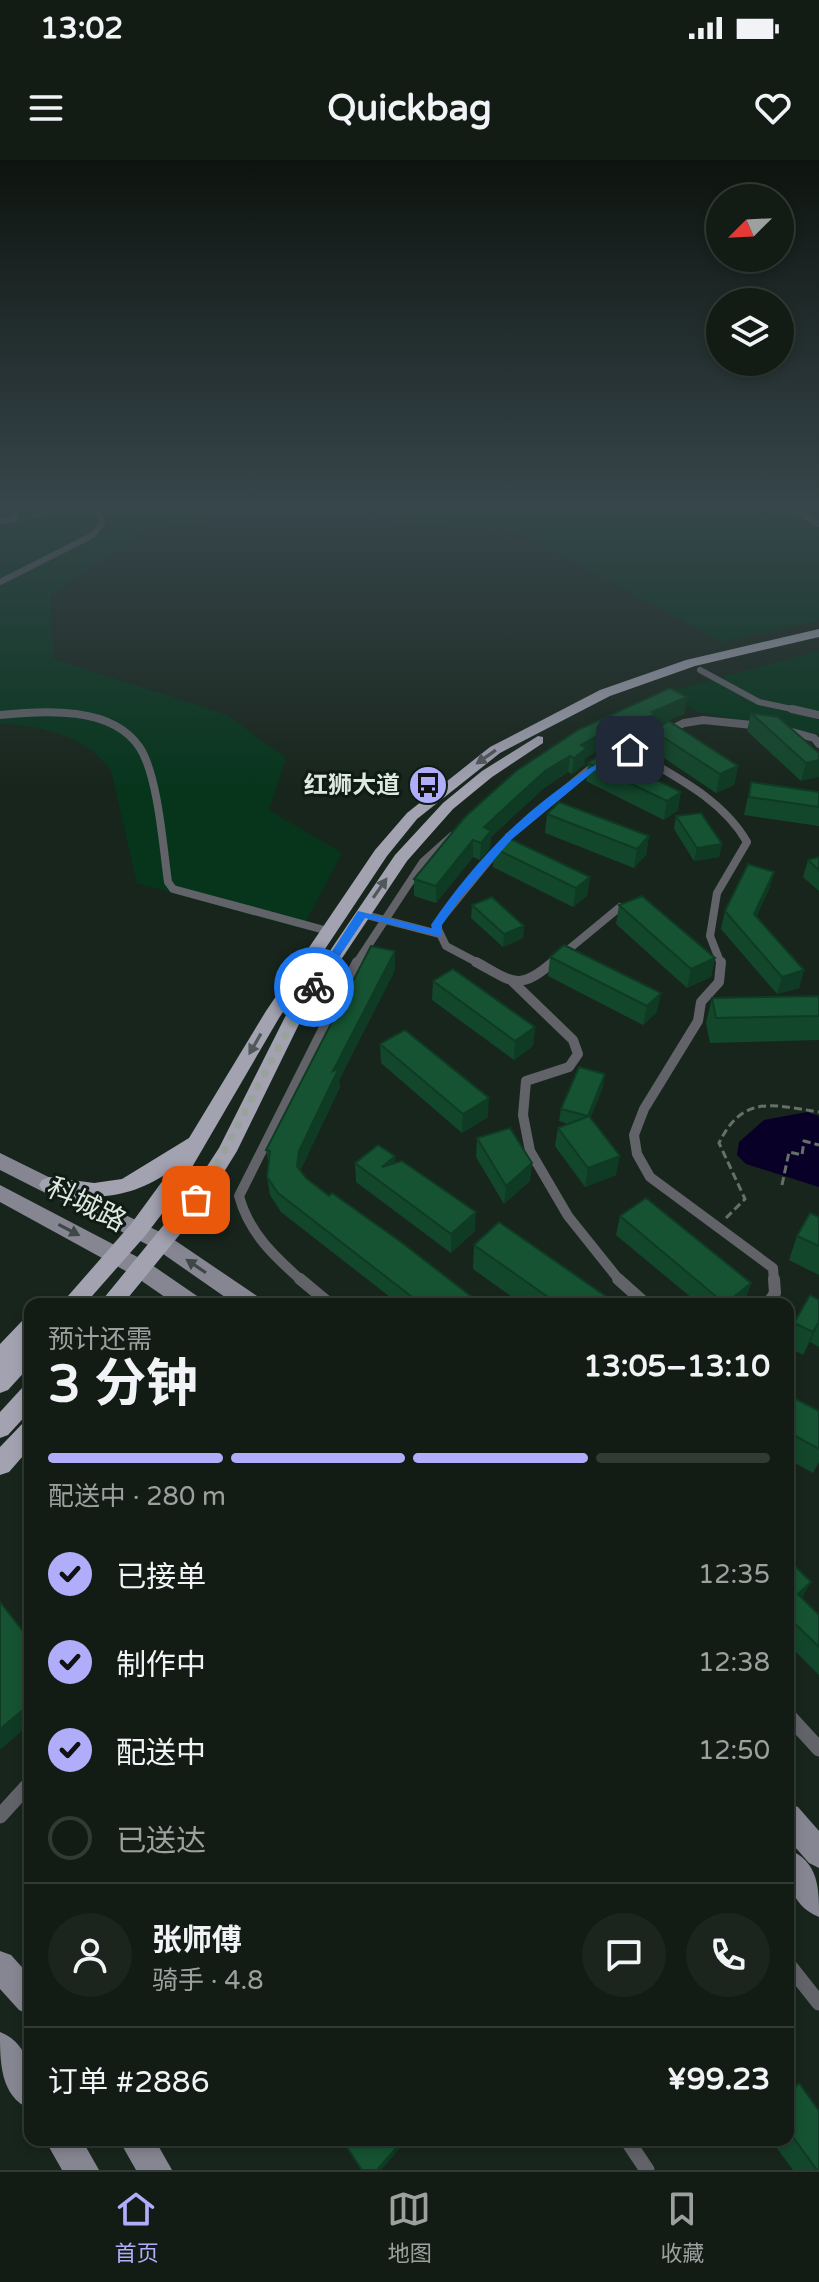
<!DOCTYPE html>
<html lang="zh">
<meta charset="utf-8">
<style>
:root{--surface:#121c15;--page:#1b251e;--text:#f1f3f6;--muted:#9ca1a0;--line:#313a34;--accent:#b0aefa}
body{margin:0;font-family:"Varela Round","Noto Sans SC",sans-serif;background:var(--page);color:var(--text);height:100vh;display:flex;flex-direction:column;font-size:30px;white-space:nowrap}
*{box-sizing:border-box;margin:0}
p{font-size:26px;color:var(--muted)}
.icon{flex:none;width:44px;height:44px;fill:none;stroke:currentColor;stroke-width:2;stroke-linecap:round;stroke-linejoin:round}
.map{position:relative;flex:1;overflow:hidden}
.panel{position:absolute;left:24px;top:1138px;width:770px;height:848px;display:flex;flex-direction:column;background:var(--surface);border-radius:16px;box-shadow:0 4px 12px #0003,0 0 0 2px var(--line)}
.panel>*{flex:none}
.needle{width:52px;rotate:246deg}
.fabs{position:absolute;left:706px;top:24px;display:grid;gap:16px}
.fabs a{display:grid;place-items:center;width:88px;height:88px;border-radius:50%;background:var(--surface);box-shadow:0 4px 12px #0003,0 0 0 2px var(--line);font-size:40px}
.pin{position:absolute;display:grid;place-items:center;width:68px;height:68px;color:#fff;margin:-34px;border-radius:16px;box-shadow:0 4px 12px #0006}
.courier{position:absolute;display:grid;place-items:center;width:80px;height:80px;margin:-40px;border:6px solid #1a73e8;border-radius:50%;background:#fff;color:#222;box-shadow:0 2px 10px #0007}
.overview em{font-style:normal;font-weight:700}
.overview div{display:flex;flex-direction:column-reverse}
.overview{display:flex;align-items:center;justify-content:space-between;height:136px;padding:0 24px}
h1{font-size:52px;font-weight:700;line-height:60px}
.bar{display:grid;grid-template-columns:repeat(4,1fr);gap:12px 8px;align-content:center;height:96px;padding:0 24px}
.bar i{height:10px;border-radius:6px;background:var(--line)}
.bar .selected{background:var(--accent)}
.bar p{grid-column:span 4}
.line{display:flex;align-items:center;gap:20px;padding:0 24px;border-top:2px solid var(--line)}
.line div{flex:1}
.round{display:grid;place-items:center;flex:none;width:84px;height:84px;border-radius:42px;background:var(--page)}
ol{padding:0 24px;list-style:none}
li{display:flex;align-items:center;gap:24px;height:88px}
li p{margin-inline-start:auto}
li .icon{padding:8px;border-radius:50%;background:var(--accent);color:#111;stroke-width:4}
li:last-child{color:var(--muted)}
li i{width:44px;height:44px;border:4px solid var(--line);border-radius:50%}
.status{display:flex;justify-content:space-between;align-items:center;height:56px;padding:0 40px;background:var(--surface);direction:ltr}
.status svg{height:22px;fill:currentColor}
header{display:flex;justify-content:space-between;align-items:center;height:104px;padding:0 24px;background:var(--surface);font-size:36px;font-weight:700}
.tabs{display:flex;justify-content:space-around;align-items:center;height:112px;border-top:2px solid var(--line);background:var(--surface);font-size:22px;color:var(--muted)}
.tabs a{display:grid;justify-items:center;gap:4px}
.tabs .selected{color:var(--accent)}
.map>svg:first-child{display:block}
</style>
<div class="status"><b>13:02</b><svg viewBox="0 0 49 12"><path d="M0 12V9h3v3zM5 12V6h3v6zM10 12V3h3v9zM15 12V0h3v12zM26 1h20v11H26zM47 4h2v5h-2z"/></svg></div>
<header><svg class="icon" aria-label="menu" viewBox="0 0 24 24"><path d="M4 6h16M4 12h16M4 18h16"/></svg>Quickbag<svg class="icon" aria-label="heart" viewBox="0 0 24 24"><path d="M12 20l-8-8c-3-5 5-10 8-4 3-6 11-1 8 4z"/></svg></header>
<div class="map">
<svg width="819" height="2010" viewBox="0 0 819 2010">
<rect width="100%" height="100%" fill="#18251c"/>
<g fill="#06351c">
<path d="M43,348H812V352L819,356V461L721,482L517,371L292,354L149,368L50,435L54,499L225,554L286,598L269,650L342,693L302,769L137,723L111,611C89,577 39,564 0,564V372Z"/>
<path d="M819,491V574L697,552L666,532Z"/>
</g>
<path fill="#090028" d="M807,952L819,956V1027L746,1004L737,995L739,982L764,960Z"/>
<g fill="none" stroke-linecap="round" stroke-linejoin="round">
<path stroke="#657068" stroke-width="2" stroke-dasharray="5 2" stroke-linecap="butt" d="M27,357L78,348"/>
<g stroke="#657068" stroke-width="3" stroke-dasharray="8 4" stroke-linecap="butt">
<path d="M782,1025L789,992L802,995L804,981L819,985"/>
<path d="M726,1058L745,1039L719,983C743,934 773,945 819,952"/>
</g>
<g stroke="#626269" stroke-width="6">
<path d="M792,348L819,364"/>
<path d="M0,422L93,375L102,363L97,348"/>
<path d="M700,510L759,542L801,551"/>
</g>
<g stroke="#626269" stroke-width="8">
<path d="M792,549L819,555"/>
<path d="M0,555C44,551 112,545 140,588C158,616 163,687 168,722L173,729L328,771"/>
<path d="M781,569L814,578L819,584"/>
<path d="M630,590C672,615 722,638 747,682L717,733L710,776L721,804"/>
<path d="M362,754L439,774"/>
<path d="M356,804L423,702L452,676"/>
<path d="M480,804L446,786L436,765L508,677L590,609L684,563L703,560L762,566"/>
<path d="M551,804L620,747"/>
</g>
<g stroke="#626269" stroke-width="10">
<path d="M476,802C513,822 518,832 553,802"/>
<path d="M721,802L719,822L701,842L698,861L644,949L634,975L637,994L650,1017L773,1108L774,1121"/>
<path d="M513,822L573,880L578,894L569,907L526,921L523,955L530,991L568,1056L620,1121"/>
<path d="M302,1121C274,1096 249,1073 239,1036L357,802"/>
</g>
<g stroke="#626269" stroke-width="12">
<path d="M300,1119L330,1144"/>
<path d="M618,1119L646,1144"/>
<path d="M768,1144L775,1133L774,1119"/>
</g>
<g stroke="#626269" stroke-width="15">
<path d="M788,1555L819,1589"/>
<path d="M0,1656L30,1623"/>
<path d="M788,1804L819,1843"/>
<path d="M627,1980L647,2010"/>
</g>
<path fill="#626269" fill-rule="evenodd" d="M14,351L20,354L17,362L0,364V358L8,357Z"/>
<g fill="#868692" fill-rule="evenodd">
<path d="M0,993L170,1077L260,1138L263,1144H235L156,1089L0,1010Z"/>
<path d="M0,1025L149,1103L200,1138L203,1144H175L133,1115L0,1042Z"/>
<path d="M788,1643L798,1647L819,1671V1708L809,1703L788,1679Z"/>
<path d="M788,1689C819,1702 819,1728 819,1757C788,1744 788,1718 788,1689Z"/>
<path d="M0,1791L11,1795L30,1816V1855L19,1850L0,1829Z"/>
<path d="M0,1872C34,1886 30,1919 30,1949C0,1936 0,1902 0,1872Z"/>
<path d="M45,1980H82L99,2010H62Z"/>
<path d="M119,1980H155L172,2010H136Z"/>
</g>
<g fill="#a2a2b1" fill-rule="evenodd">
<path d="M819,469V477L695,506L610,536L500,593L417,659L387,696L279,858L174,1038L145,1076L85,1144H61L131,1064L169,1012C130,1039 94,1040 49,1033L42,1030L39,1025L42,1020L49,1017L94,1023L122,1019L189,978L266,851L375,690L407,653L490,587L600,530L686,500Z"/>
<path d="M538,576L543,577V583L492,617L453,649L407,701L302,858L237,991L203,1046L123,1144H99L189,1034L219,988L285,857L395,695L443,643L482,611Z"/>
<path d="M30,1159V1206L8,1230L0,1233V1184L22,1161Z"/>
<path d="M30,1225V1251L8,1275L0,1278V1252L22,1228Z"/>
<path d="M30,1260V1288L9,1312L0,1315V1287L22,1264Z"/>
</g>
</g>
<g fill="#13472b">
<path d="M687,537L684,554L653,567V569L738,606L734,625L716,633L649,588L652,571L636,579L628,574L585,598V604L572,614L568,612L544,628L491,677L490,688L480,700L473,697L436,743L414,736V719L578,570Z"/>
<path d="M751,553L819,593L801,621L747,571Z"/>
<path d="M602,593L678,650L664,660L586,621L588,603Z"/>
<path d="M751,622L819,632V666L744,655Z"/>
<path d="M547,654L649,676L646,695L634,708L545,673Z"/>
<path d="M676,656L722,684L719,697L694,701L674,669Z"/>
<path d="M494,688L590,717L587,736L573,747L493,707Z"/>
<path d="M819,697V731L803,717L808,700Z"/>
<path d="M774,712L769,729L756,757L804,810L799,828L777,834L721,769L725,751Z"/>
<path d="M472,745L524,766L523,778L503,787L471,758Z"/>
<path d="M619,745L715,798L711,817L687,828L616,764Z"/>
<path d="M550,797L657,852L643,865L548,816Z"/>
<path d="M395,810L339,920L340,927L300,1011L306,1018L481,1144H399L281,1052L270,1035L267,1017L269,1006L266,990Z"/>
<path d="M433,821L535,867L533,886L514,900L432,840Z"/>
<path d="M819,836V880L710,883L706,863L712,838Z"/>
<path d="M380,884L488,957L462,973L381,903Z"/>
<path d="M603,927L590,958L616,1015L585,1027L555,986L558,968L568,964L559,961L561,949Z"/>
<path d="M477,978L532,1003L530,1021L504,1044L476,997Z"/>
<path d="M355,1003H395L475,1071L451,1093L356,1022Z"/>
<path d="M620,1056L751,1123L745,1141L741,1144H699L616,1075Z"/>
<path d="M819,1057V1115L789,1100L797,1076Z"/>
<path d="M474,1085L617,1144H522L473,1109Z"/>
<path d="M819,1140V1187L810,1182L803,1195L788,1187V1177L794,1163Z"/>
<path d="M788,1235L819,1251V1302L813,1313L788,1299Z"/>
<path d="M788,1399L802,1438L819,1455V1515L788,1484Z"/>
<path d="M799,1923L819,2010H793L771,1980H788V1929Z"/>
</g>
<g fill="#0f3a23">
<path d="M687,537L684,554L653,567L652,571L636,579L638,562L652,552Z"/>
<path d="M631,557L628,574L585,598V604L572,614L574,598L581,585Z"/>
<path d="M570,596L568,612L544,628L491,677L490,688L480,700L481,683L484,667L545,611Z"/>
<path d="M819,600V617L801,621L806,603Z"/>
<path d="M738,606L734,625L716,633L720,614Z"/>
<path d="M681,632L678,650L664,660L667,641Z"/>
<path d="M649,676L646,695L634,708L637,689Z"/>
<path d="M473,680V697L436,743V726Z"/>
<path d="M722,684L719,697L694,701L697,688Z"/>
<path d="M774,712L769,729L750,771L754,754Z"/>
<path d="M590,717L587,736L573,747L576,728Z"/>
<path d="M524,766L523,778L503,787L504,774Z"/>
<path d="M395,791V810L339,920L340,927L300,1010L299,1024L297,1006L299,991L333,911Z"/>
<path d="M715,798L711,817L687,828L691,809Z"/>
<path d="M804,810L799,828L777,834L782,817Z"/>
<path d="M661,833L657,852L643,865L647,846Z"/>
<path d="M535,867L533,886L514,900L515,881Z"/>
<path d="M605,914L603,927L586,969L588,956Z"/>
<path d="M489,938L488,957L462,973L463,954Z"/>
<path d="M395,996L396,1015L382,1007Z"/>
<path d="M620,996L616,1015L585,1027L588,1008Z"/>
<path d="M532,1003L530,1021L504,1044L506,1026Z"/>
<path d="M476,1052L475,1071L451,1093V1074Z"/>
<path d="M751,1123L745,1141L741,1144H725Z"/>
<path d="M819,1162L810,1182L803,1195L813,1172Z"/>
<path d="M811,1422L801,1440L798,1434Z"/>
<path d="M30,1544V1564L0,1590V1569Z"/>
<path d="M403,1980H407L381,2010H377Z"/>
</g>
<g fill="#165332" stroke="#0f3a23" stroke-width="2">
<path d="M670,528L687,537L652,552L655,554L638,562L631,557L581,585L587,588L574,598L570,596L545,611L484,667L491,671L481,683L473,680L436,726L414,719L465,657L516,611L578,570Z"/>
<path d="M751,553L778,557L819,593V600L806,603Z"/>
<path d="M669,561L738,606L720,614L652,570Z"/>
<path d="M602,593L681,632L667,641L588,603Z"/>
<path d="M751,622L819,632V647L749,637Z"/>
<path d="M559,642L649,676L637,689L547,654Z"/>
<path d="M701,653L722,684L697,688L676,656Z"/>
<path d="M504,676L590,717L576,728L494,688Z"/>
<path d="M819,697V710L808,700Z"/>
<path d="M748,704L774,712L754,754L804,810L782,817L725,751Z"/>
<path d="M642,736L715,798L691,809L619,745Z"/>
<path d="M492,737L524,766L504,774L472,745Z"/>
<path d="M564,785L661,833L647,846L550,797Z"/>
<path d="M371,786L395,791L333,911L339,908L299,991L297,1006L306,1018L329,1036L332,1033L401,1082L481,1144H421L278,1033L267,1017L270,991L266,990Z"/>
<path d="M453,809L535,867L515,881L433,821Z"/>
<path d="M819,836V856L716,858L712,838Z"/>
<path d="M405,870L489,938L463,954L380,884Z"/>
<path d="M579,907L605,914L588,956L561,949Z"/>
<path d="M589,956L620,996L588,1008L558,968Z"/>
<path d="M510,968L532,1003L506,1026L477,978Z"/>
<path d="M378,985L395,996L382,1007L402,1001L476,1052L451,1074L355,1003Z"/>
<path d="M646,1038L751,1123L725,1144L620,1056Z"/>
<path d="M810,1053L819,1057V1086L797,1076Z"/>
<path d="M499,1062L617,1144H558L474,1085Z"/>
<path d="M810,1135L819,1140V1162L813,1172L794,1163Z"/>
<path d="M788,1235L819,1251V1289L788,1272V1260L790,1256H788Z"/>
<path d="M788,1399L811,1422L798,1434L819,1455V1487L788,1457Z"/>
<path d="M0,1442L30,1480V1544L0,1569Z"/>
<path d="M799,1923L819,1951V2010H817L788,1970V1934Z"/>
<path d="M342,1980H403L377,2010H362Z"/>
</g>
<defs><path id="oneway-solid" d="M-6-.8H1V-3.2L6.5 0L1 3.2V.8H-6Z" transform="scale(2)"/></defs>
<g fill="#51585a">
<use href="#oneway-solid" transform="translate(486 597) rotate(145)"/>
<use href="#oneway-solid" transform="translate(380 728) rotate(-55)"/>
<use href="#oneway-solid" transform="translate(255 884) rotate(120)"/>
</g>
<g fill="#3e4646">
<use href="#oneway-solid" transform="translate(69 1070) rotate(28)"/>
<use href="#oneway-solid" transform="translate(196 1106) rotate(-146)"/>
</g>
<linearGradient id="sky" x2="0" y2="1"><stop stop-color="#0d140f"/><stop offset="0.55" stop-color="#37464b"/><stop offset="1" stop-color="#37464b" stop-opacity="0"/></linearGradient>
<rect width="819" height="629" fill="url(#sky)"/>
<path fill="#1a73e8" d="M627,588L634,590L594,611L512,679L459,740L442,765V777L365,758L318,829H310L309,827L358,751L432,769L431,765C480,692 547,626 627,588Z"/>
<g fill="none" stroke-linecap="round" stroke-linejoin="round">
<path stroke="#99a39c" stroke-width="8" stroke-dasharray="0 14.4" d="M196,1040C239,971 270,895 314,827"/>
</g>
<defs>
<symbol id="bus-disc" viewBox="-11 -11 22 22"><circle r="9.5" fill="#b0aefa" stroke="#0e1c13"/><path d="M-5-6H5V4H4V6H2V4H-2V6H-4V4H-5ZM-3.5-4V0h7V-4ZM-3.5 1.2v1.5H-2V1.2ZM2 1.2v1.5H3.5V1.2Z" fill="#111"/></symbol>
</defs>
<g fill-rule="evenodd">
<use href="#bus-disc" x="406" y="603" width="44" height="44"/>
</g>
<g text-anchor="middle" stroke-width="6" stroke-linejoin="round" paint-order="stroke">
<g font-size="24" font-weight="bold" fill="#dee7e1" stroke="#0e1c13" text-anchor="end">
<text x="400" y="633">红狮大道</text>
</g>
<g font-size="28" fill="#dee7e1" stroke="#0e1c13">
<text transform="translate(87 1044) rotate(27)" y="10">科城路</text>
</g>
</g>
</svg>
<div class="fabs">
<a><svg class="needle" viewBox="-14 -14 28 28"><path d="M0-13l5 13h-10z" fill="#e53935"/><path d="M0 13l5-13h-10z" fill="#9ca1a0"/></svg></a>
<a><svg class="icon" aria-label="layers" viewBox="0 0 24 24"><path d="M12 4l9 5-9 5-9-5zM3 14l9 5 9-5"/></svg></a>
</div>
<div class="pin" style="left:196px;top:1040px;background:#ea580c"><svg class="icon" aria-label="bag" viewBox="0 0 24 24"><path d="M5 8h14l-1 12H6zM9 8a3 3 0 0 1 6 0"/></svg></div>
<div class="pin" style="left:630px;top:590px;background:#1f2937"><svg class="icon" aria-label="home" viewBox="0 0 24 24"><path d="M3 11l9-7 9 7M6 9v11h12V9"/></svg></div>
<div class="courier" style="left:314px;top:827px"><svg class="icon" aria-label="bike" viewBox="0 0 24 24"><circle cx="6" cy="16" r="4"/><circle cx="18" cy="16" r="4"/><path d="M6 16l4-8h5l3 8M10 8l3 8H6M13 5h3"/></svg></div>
<section class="panel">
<div class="overview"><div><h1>3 分钟</h1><p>预计还需</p></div><em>13:05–13:10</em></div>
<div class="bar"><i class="selected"></i><i class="selected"></i><i class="selected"></i><i></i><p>配送中 · 280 m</p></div>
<ol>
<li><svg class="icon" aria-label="check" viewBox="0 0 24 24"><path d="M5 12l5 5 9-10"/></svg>已接单<p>12:35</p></li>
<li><svg class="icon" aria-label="check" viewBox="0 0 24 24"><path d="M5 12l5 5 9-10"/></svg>制作中<p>12:38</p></li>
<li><svg class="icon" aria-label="check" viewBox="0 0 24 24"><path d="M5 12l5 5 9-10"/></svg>配送中<p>12:50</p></li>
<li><i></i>已送达</li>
</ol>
<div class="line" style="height:144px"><a class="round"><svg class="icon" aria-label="person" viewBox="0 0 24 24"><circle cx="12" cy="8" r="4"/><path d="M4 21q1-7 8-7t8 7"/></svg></a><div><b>张师傅</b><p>骑手 · 4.8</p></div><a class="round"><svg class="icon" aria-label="chat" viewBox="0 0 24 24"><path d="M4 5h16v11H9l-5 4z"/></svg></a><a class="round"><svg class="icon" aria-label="phone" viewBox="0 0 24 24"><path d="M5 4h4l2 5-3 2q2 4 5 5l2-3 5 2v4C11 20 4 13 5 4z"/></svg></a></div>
<div class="line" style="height:104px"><div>订单 #2886</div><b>¥99.23</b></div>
</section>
</div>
<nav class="tabs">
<a class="selected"><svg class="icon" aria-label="home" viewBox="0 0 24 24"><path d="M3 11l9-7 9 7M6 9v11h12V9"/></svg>首页</a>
<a><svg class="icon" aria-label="map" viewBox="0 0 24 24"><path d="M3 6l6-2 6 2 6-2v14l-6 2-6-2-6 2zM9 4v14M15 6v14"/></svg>地图</a>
<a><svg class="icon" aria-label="saved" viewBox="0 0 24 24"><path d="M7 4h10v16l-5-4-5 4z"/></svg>收藏</a>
</nav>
